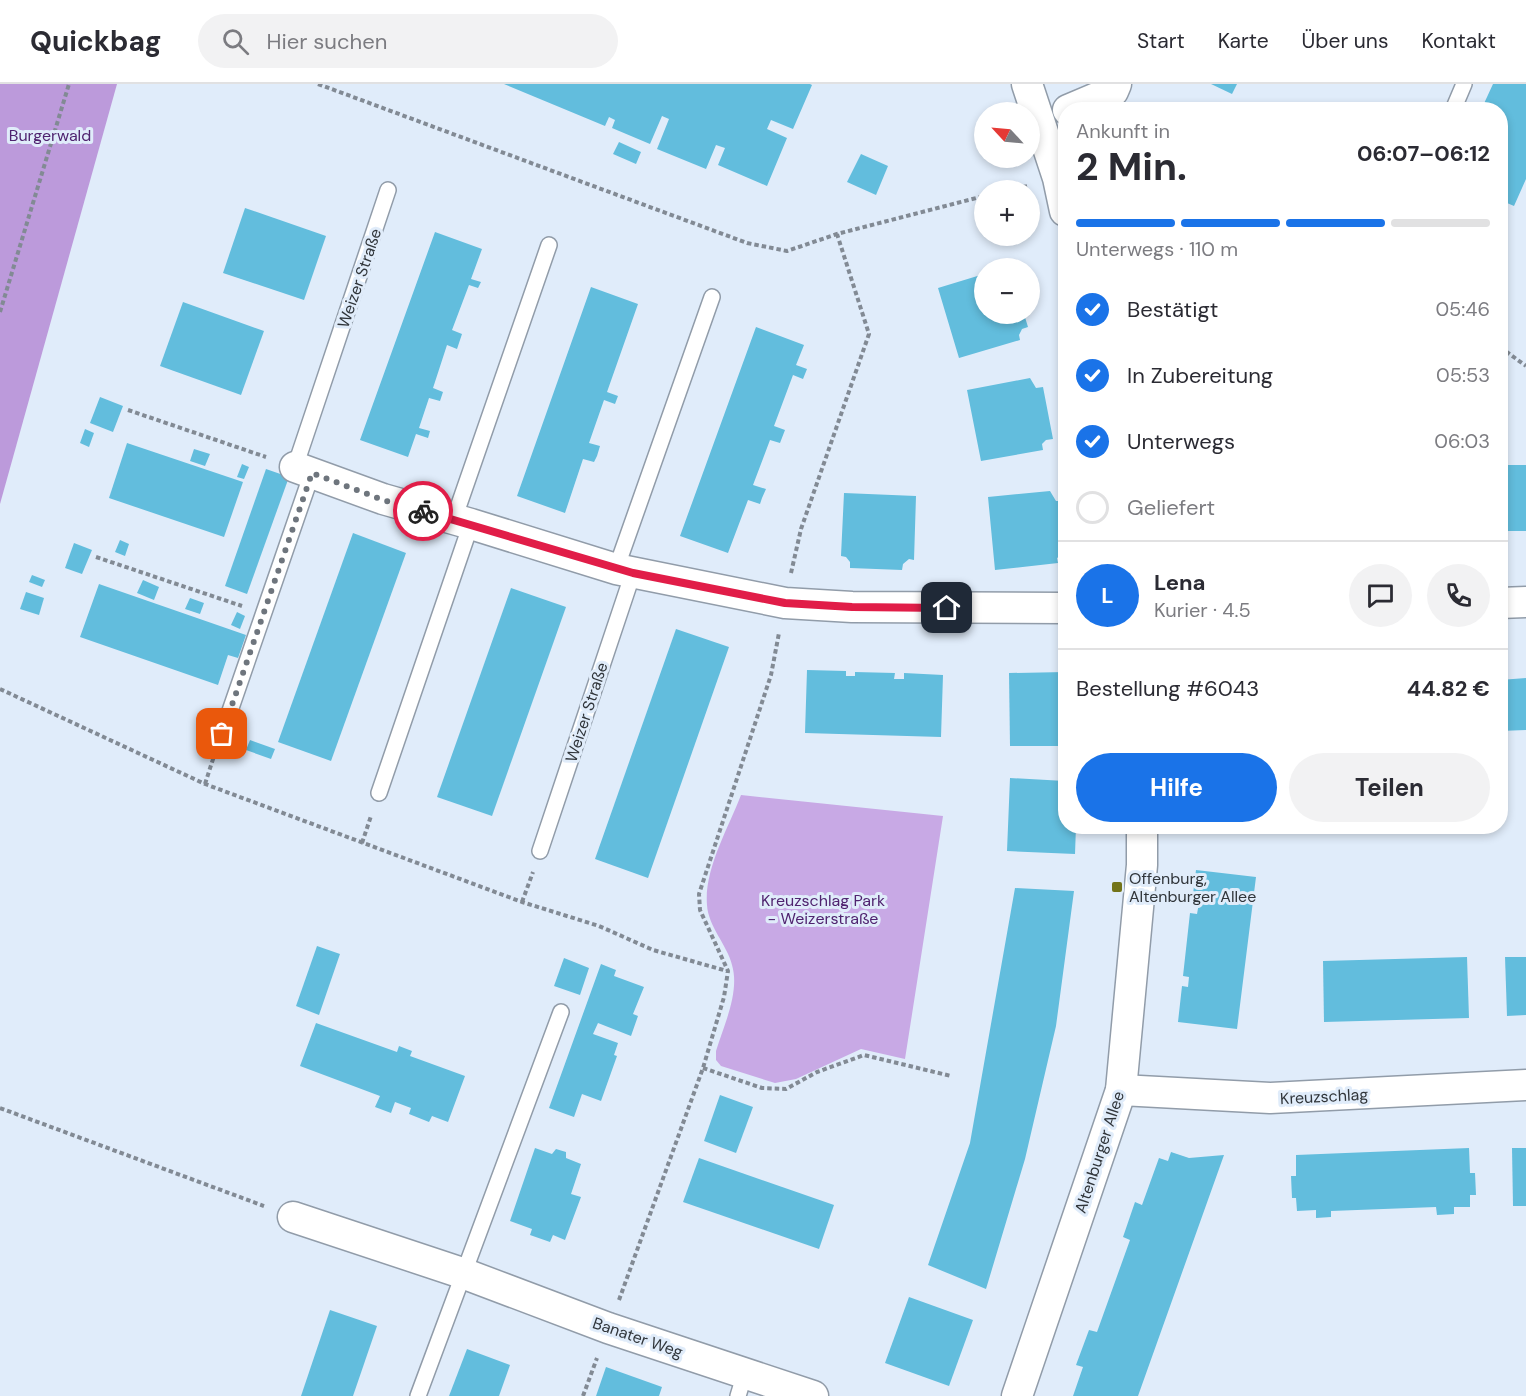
<!DOCTYPE html>
<html lang="de">
<meta charset="utf-8">
<style>
:root{--surface:#fff;--page:#f2f2f3;--text:#2b2b33;--muted:#7c7c81;--line:#e1e1e2;--accent:#1a73e8}
body{margin:0;font-family:"DM Sans",sans-serif;background:var(--page);color:var(--text);height:100vh;display:flex;flex-direction:column;font-size:22px;white-space:nowrap}
*{box-sizing:border-box;margin:0}
p{font-size:20px;color:var(--muted)}
.icon{flex:none;width:33px;height:33px;fill:none;stroke:currentColor;stroke-width:2;stroke-linecap:round;stroke-linejoin:round}
.map{position:relative;flex:1;overflow:hidden}
.sheet{position:absolute;left:1058px;top:18px;width:450px;height:732px;display:flex;flex-direction:column;background:var(--surface);border-radius:24px;box-shadow:0 3px 9px #0003}
.sheet>*{flex:none}
.needle{width:39px;rotate:296deg}
.fabs{position:absolute;left:974px;top:18px;display:grid;gap:12px}
.fabs a{display:grid;place-items:center;width:66px;height:66px;border-radius:50%;background:var(--surface);box-shadow:0 3px 9px #0003;font-size:30px}
.pin{position:absolute;display:grid;place-items:center;width:51px;height:51px;color:#fff;margin:-26px;border-radius:12px;box-shadow:0 3px 9px #0006}
.courier{position:absolute;display:grid;place-items:center;width:60px;height:60px;margin:-30px;border:4px solid #e11d48;border-radius:50%;background:#fff;color:#222;box-shadow:0 2px 8px #0007}
.head em{font-style:normal;font-weight:700}
.head div{display:flex;flex-direction:column-reverse}
.head{display:flex;align-items:center;justify-content:space-between;height:102px;padding:0 18px}
h1{font-size:39px;font-weight:700;line-height:45px}
.bar{display:grid;grid-template-columns:repeat(4,1fr);gap:9px 6px;align-content:center;height:72px;padding:0 18px}
.bar i{height:8px;border-radius:4px;background:var(--line)}
.bar .active{background:var(--accent)}
.bar p{grid-column:span 4}
.line{display:flex;align-items:center;gap:15px;padding:0 18px;border-top:2px solid var(--line)}
.line div{flex:1}
.round{display:grid;place-items:center;flex:none;width:63px;height:63px;border-radius:32px;background:var(--page)}
ol{padding:0 18px;list-style:none}
li{display:flex;align-items:center;gap:18px;height:66px}
li p{margin-inline-start:auto}
li .icon{padding:6px;border-radius:50%;background:var(--accent);color:#fff;stroke-width:4}
li:last-child{color:var(--muted)}
li i{width:33px;height:33px;border:3px solid var(--line);border-radius:50%}
.primary-button{display:flex;gap:12px;margin-top:auto;padding:12px 18px}
.primary-button a{flex:1;height:69px;border-radius:36px;background:var(--accent);color:#fff;font-size:24px;font-weight:700;line-height:69px;text-align:center}
.primary-button a+a{background:var(--page);color:var(--text)}
header{display:flex;align-items:center;gap:36px;box-sizing:border-box;height:84px;padding:0 30px;background:var(--surface);border-bottom:2px solid var(--line)}
header strong{font-size:28px}
nav{display:flex;gap:33px;margin-inline-start:auto;font-size:21px}
.search{width:420px;height:54px;background:var(--page);display:flex;align-items:center;gap:15px;box-sizing:border-box;padding:0 21px;border-radius:33px;color:var(--muted);font-size:22px}
.map>svg:first-child{display:block}
</style>
<header>
<strong>Quickbag</strong>
<div class="search"><svg class="icon" aria-label="search" viewBox="0 0 24 24"><circle cx="10" cy="10" r="6"/><path d="M15 15l6 6"/></svg>Hier suchen</div>
<nav><a>Start</a><a>Karte</a><a>Über uns</a><a>Kontakt</a></nav>
</header>
<div class="map">
<svg width="1526" height="1312" viewBox="0 0 1526 1312">
<rect width="100%" height="100%" fill="#e0ecfa"/>
<path fill="#c8a9e5" d="M741,711L943,732L905,975L861,965L796,995L775,999L721,982L716,976V967C724,941 740,908 732,881C727,861 708,842 707,821C704,785 728,745 741,711Z"/>
<path fill="#bc9adb" d="M0,0H117L0,420Z"/>
<g fill="#62bddd">
<path d="M504,0H810L812,1L793,45L771,36L767,45L787,54L767,102L718,81L725,64L716,61L706,85L657,65L669,35L662,32L650,60L612,44L615,36L609,33L605,42Z"/>
<path d="M1211,0H1237L1232,10Z"/>
<path d="M1493,0H1526V95L1514,122L1500,116V26H1481Z"/>
<path d="M619,58L641,68L636,80L613,70Z"/>
<path d="M861,70L888,82L876,111L847,98Z"/>
<path d="M245,124L326,152L304,216L223,189Z"/>
<path d="M435,148L482,165L471,195L481,198L478,204L469,201L452,246L462,250L457,265L447,261L433,304L443,308L440,317L429,314L419,344L430,347L428,354L416,350L408,373L360,356Z"/>
<path d="M984,190V230H1024L1028,243L1022,245L1019,251L1020,256L959,274L938,204Z"/>
<path d="M591,203L638,220L607,308L618,312L615,320L604,316L589,359L600,362L597,372L594,378L583,375L565,429L517,412Z"/>
<path d="M183,218L264,247L241,311L160,282Z"/>
<path d="M756,243L804,261L796,281L807,285L803,295L793,291L774,342L785,346L780,359L770,356L753,401L766,405L762,414L760,420L748,416L728,469L680,452Z"/>
<path d="M1030,294L1036,304L1043,303L1053,355L1046,356L1042,360L1043,366L981,377L967,306Z"/>
<path d="M100,313L123,322L113,348L90,339Z"/>
<path d="M85,345L94,349L89,363L80,359Z"/>
<path d="M127,359L243,398L224,453L109,414Z"/>
<path d="M194,365L210,370L205,382L190,377Z"/>
<path d="M242,380L249,383L244,395L237,393Z"/>
<rect x="1500" y="381" width="26" height="66"/>
<path d="M266,385L289,393L247,510L225,502Z"/>
<path d="M1050,407L1056,417H1063L1065,469L1057,474L1058,479L995,486L988,413Z"/>
<path d="M844,409L916,412L914,476L909,475L903,480L902,486L850,484V478L846,473L841,472Z"/>
<path d="M353,449L406,469L331,677L278,658Z"/>
<path d="M120,456L129,460L125,472L115,468Z"/>
<path d="M74,459L92,466L82,490L65,484Z"/>
<path d="M32,491L45,496L42,503L29,498Z"/>
<path d="M143,496L159,503L154,516L137,509Z"/>
<path d="M99,500L246,551L238,574L228,571L218,601L80,553Z"/>
<path d="M511,504L566,523L492,732L437,713Z"/>
<path d="M26,508L44,514L39,531L20,525Z"/>
<path d="M190,514L204,519L200,530L185,525Z"/>
<path d="M237,528L245,532L240,545L231,541Z"/>
<path d="M676,545L729,563L648,794L595,775Z"/>
<path d="M807,586L846,587V592H855V588L895,589L894,595H904V589L943,591L941,653L805,649Z"/>
<path d="M1065,588V662H1010L1009,589Z"/>
<path d="M1526,594V646L1500,647V596Z"/>
<path d="M250,656L275,665L271,675L246,666Z"/>
<path d="M1010,694L1065,697V742H1076L1075,770L1007,767Z"/>
<path d="M1199,742H1259V745L1199,748Z"/>
<path d="M1196,786L1256,793L1237,945L1178,938L1182,902L1188,903L1189,893L1183,892L1190,829L1197,830L1199,819L1192,818Z"/>
<path d="M1015,804L1074,807L1056,942L1025,1075L986,1205L928,1181L970,1059Z"/>
<path d="M317,862L340,870L319,931L296,922Z"/>
<path d="M1467,873L1469,934L1324,938L1323,877Z"/>
<path d="M1505,873H1526V931L1507,932Z"/>
<path d="M564,874L589,884L580,911L554,902Z"/>
<path d="M601,880L616,886L614,892L644,903L633,930L638,932L631,952L598,939L593,950L618,959L614,971L617,972L601,1017L582,1010L574,1033L549,1024Z"/>
<path d="M316,939L397,968L399,962L412,967L410,972L465,992L448,1038L432,1032L429,1038L409,1030L411,1024L395,1018L391,1029L375,1023L380,1012L300,982Z"/>
<path d="M720,1011L753,1023L736,1069L704,1057Z"/>
<path d="M535,1064L552,1070L556,1065L566,1068V1074L581,1080L571,1110L581,1113L565,1156L553,1151L550,1158L530,1151L532,1145L510,1137Z"/>
<path d="M1469,1064L1470,1089H1475L1476,1111H1470V1123H1454V1130L1437,1131L1436,1123L1331,1127V1133L1316,1134V1126L1297,1127L1296,1114H1292L1291,1092H1296V1071Z"/>
<path d="M1512,1064H1526V1122H1513Z"/>
<path d="M1171,1068L1189,1074L1224,1071L1138,1312H1073L1083,1283L1076,1281L1089,1246L1097,1248L1130,1156L1123,1153L1135,1118L1142,1121L1159,1074L1168,1077Z"/>
<path d="M699,1074L834,1121L819,1165L683,1118Z"/>
<path d="M909,1213L973,1236L949,1302L885,1279Z"/>
<path d="M330,1226L377,1242L353,1312H301Z"/>
<path d="M467,1265L510,1281L499,1312H449Z"/>
<path d="M606,1283L662,1303L659,1312H596Z"/>
</g>
<g fill="none" stroke-linecap="round" stroke-linejoin="round">
<defs>
<g id="service">
<path d="M1453,26L1464,0"/>
<path d="M295,383L388,106"/>
<path d="M454,435L549,161"/>
<path d="M616,485L712,213"/>
<path d="M222,650L312,389"/>
<path d="M379,709L471,440"/>
<path d="M540,767L633,489"/>
<path d="M418,1312L561,928"/>
<path d="M738,1312L745,1289"/>
</g>
<g id="minor">
<path d="M1027,0L1058,94L1065,127"/>
<path d="M1068,26L1113,7L1116,0"/>
<path d="M295,383L383,415L471,440L616,485L785,519L852,523L1065,524"/>
<path d="M1500,519L1526,518"/>
<path d="M1121,1006L1270,1014L1526,1001"/>
<path d="M293,1133L465,1190L608,1244L813,1312"/>
<path d="M1017,1312L1121,1006L1142,781V742"/>
</g>
</defs>
<use href="#service" stroke="#919ca9" stroke-width="18"/>
<use href="#minor" stroke="#919ca9" stroke-width="33"/>
<g stroke="#828a94" stroke-width="4" stroke-dasharray="4.5 3" stroke-linecap="butt">
<path d="M318,0L747,159L787,167L837,150L984,112"/>
<path d="M1008,106L1028,102"/>
<path d="M0,228L69,0"/>
<path d="M1500,263L1526,282"/>
<path d="M128,326L266,373"/>
<path d="M96,473L242,522"/>
<path d="M791,489L801,445L869,250L837,150"/>
<path d="M0,605L205,700L522,818L599,842L653,866L727,887"/>
<path d="M205,700L214,672"/>
<path d="M362,759L371,732"/>
<path d="M522,818L533,788"/>
<path d="M703,984L762,1004L786,1005L817,988L864,971L951,992"/>
<path d="M0,1024L264,1122"/>
<path d="M619,1216L703,984L724,913L728,887L700,826L699,810L771,591L779,549"/>
<path d="M583,1312L597,1274"/>
</g>
<use href="#service" stroke="#fff" stroke-width="15"/>
<use href="#minor" stroke="#fff" stroke-width="30"/>
</g>
<g fill="none" stroke-linecap="round" stroke-linejoin="round">
<path stroke="#6e757d" stroke-width="6" stroke-dasharray="0 10.8" d="M222,650L312,389L383,416L423,427"/>
<path stroke="#e11d48" stroke-width="8" d="M423,427L633,489L785,519L852,523L947,524"/>
</g>
<rect fill="#737419" stroke="#e0ecfa" stroke-width="2" x="1111" y="797" width="12" height="12" rx="3"/>
<g text-anchor="middle" stroke-width="6" stroke-linejoin="round" paint-order="stroke">
<g font-size="16" fill="#4f236f" stroke="#e0ecfa">
<text x="50" y="57">Burgerwald</text>
<text x="823" y="822">Kreuzschlag Park<tspan x="823" dy="18">- Weizerstraße</tspan></text>
</g>
<g font-size="16" fill="#30353a" stroke="#e0ecfa">
<text transform="translate(359 194) rotate(-71)" y="6">Weizer Straße</text>
<text transform="translate(586 628) rotate(-72)" y="6">Weizer Straße</text>
<text transform="translate(1324 1012) rotate(-3)" y="6">Kreuzschlag</text>
<text transform="translate(1099 1068) rotate(-72)" y="6">Altenburger Allee</text>
<text transform="translate(638 1253) rotate(19)" y="6">Banater Weg</text>
</g>
<g font-size="16" fill="#30353a" stroke="#e0ecfa" text-anchor="start">
<text x="1129" y="800">Offenburg,<tspan x="1129" dy="18">Altenburger Allee</tspan></text>
</g>
</g>
</svg>
<div class="fabs">
<a><svg class="needle" viewBox="-14 -14 28 28"><path d="M0-13l5 13h-10z" fill="#e53935"/><path d="M0 13l5-13h-10z" fill="#7c7c81"/></svg></a>
<a>+</a>
<a>−</a>
</div>
<div class="pin" style="left:222px;top:650px;background:#ea580c"><svg class="icon" aria-label="bag" viewBox="0 0 24 24"><path d="M5 8h14l-1 12H6zM9 8a3 3 0 0 1 6 0"/></svg></div>
<div class="pin" style="left:947px;top:524px;background:#1f2937"><svg class="icon" aria-label="home" viewBox="0 0 24 24"><path d="M3 11l9-7 9 7M6 9v11h12V9"/></svg></div>
<div class="courier" style="left:423px;top:427px"><svg class="icon" aria-label="bike" viewBox="0 0 24 24"><circle cx="6" cy="16" r="4"/><circle cx="18" cy="16" r="4"/><path d="M6 16l4-8h5l3 8M10 8l3 8H6M13 5h3"/></svg></div>
<section class="sheet">
<div class="head"><div><h1>2 Min.</h1><p>Ankunft in</p></div><em>06:07–06:12</em></div>
<div class="bar"><i class="active"></i><i class="active"></i><i class="active"></i><i></i><p>Unterwegs · 110 m</p></div>
<ol>
<li><svg class="icon" aria-label="check" viewBox="0 0 24 24"><path d="M5 12l5 5 9-10"/></svg>Bestätigt<p>05:46</p></li>
<li><svg class="icon" aria-label="check" viewBox="0 0 24 24"><path d="M5 12l5 5 9-10"/></svg>In Zubereitung<p>05:53</p></li>
<li><svg class="icon" aria-label="check" viewBox="0 0 24 24"><path d="M5 12l5 5 9-10"/></svg>Unterwegs<p>06:03</p></li>
<li><i></i>Geliefert</li>
</ol>
<div class="line" style="height:108px"><b class="round" style="background:var(--accent);color:#fff">L</b><div><b>Lena</b><p>Kurier · 4.5</p></div><a class="round"><svg class="icon" aria-label="chat" viewBox="0 0 24 24"><path d="M4 5h16v11H9l-5 4z"/></svg></a><a class="round"><svg class="icon" aria-label="phone" viewBox="0 0 24 24"><path d="M5 4h4l2 5-3 2q2 4 5 5l2-3 5 2v4C11 20 4 13 5 4z"/></svg></a></div>
<div class="line" style="height:78px"><div>Bestellung #6043</div><b>44.82 €</b></div>
<div class="primary-button"><a>Hilfe</a><a>Teilen</a></div>
</section>
</div>
